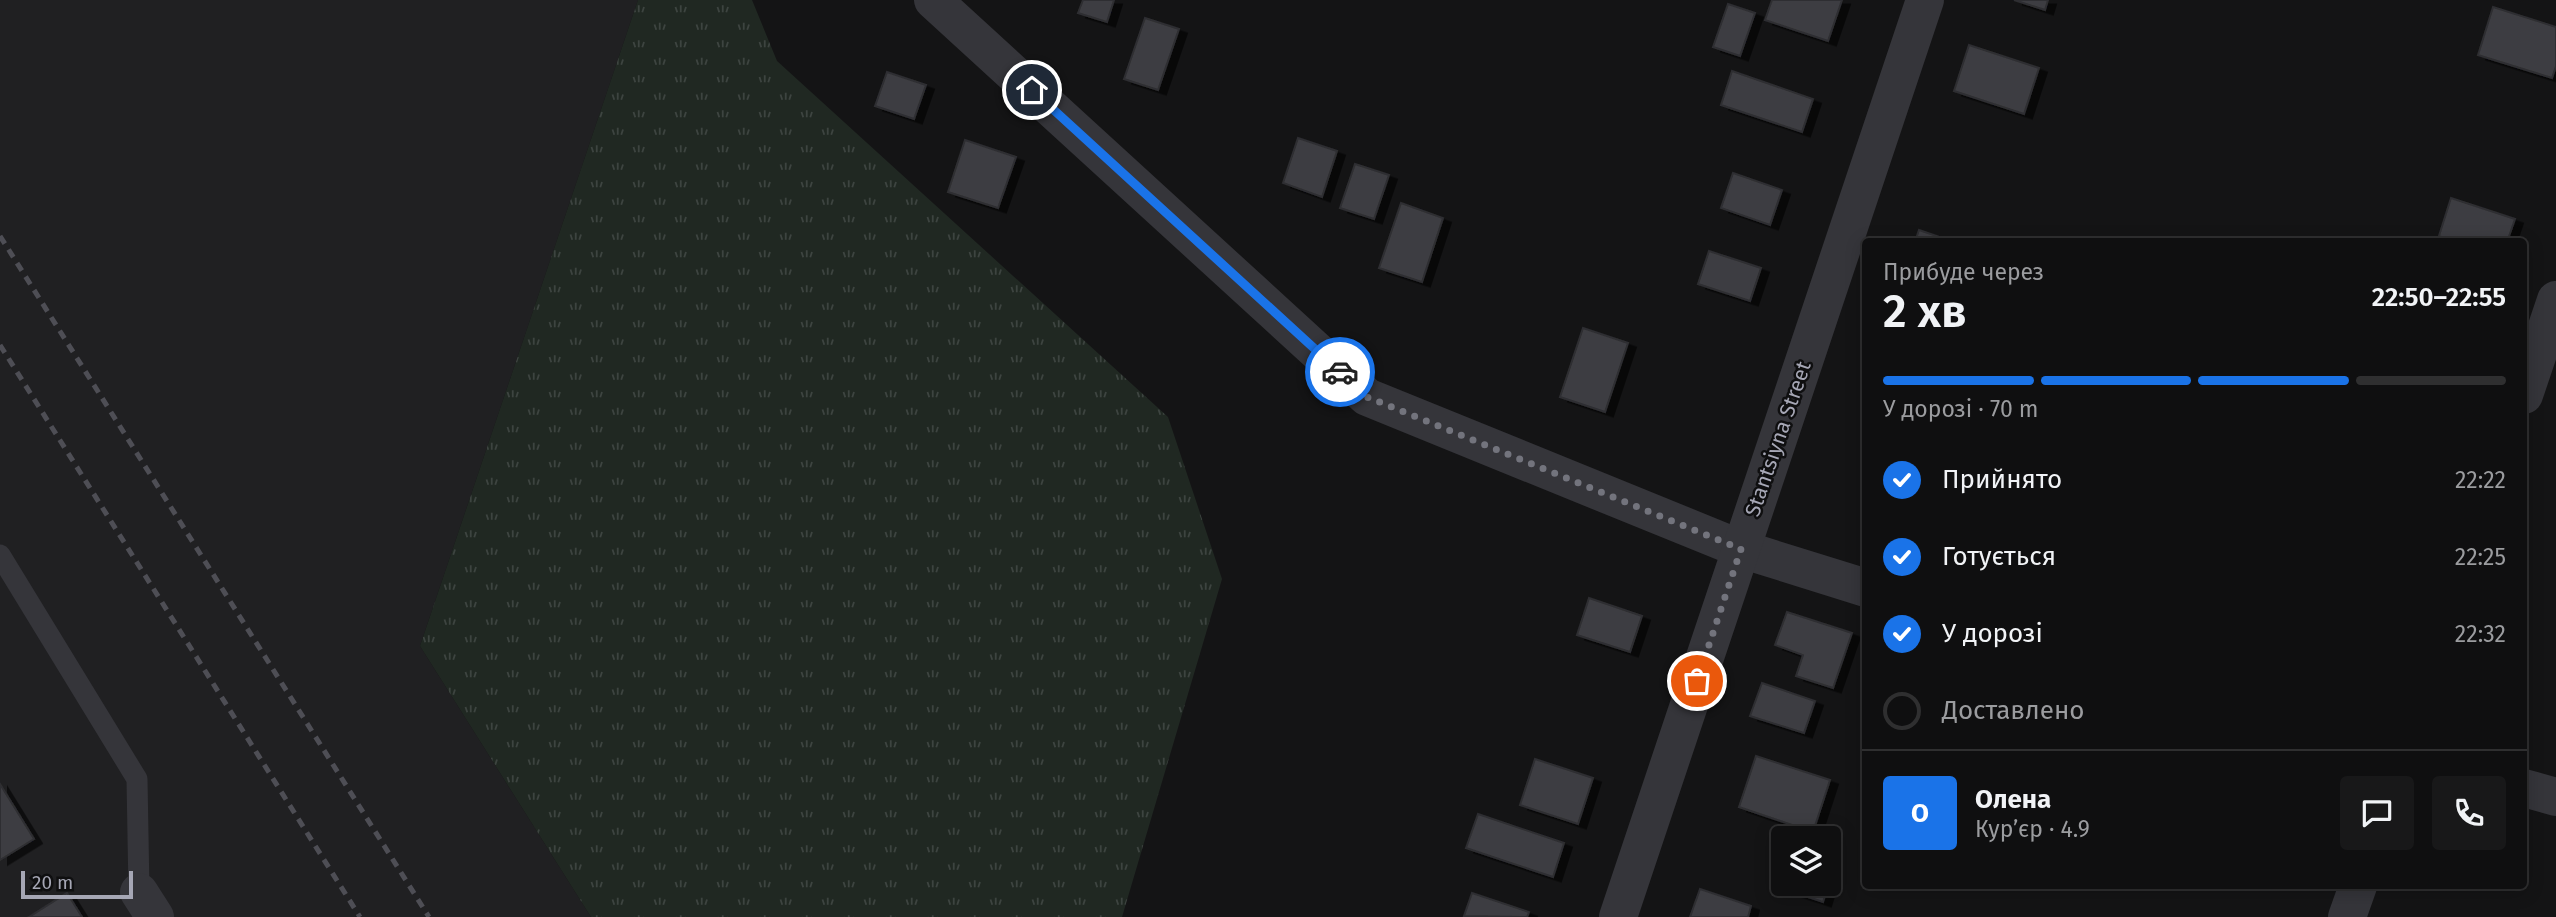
<!DOCTYPE html>
<html lang="uk">
<meta charset="utf-8">
<style>
:root{--surface:#0f0f10;--page:#181819;--text:#f1f3f6;--muted:#9b9c9f;--line:#2f2f30;--accent:#1a73e8}
body{margin:0;font-family:"Fira Sans",sans-serif;background:var(--page);color:var(--text);height:100vh;display:flex;flex-direction:column;font-size:26px;white-space:nowrap}
*{box-sizing:border-box;margin:0}
p{font-size:23px;color:var(--muted)}
.icon{flex:none;width:38px;height:38px;fill:none;stroke:currentColor;stroke-width:2;stroke-linecap:round;stroke-linejoin:round}
.map{position:relative;flex:1;overflow:hidden}
.details{position:absolute;left:1862px;top:238px;width:665px;height:651px;display:flex;flex-direction:column;background:var(--surface);border-radius:7px;box-shadow:0 4px 18px #0003,0 0 0 2px var(--line)}
.details>*{flex:none}
.controls{position:absolute;left:1771px;top:826px;display:grid;gap:14px}
.controls a{display:grid;place-items:center;width:70px;height:70px;border-radius:7px;background:var(--surface);box-shadow:0 4px 18px #0003,0 0 0 2px var(--line);font-size:35px}
.scale{position:absolute;left:21px;bottom:18px;width:112px;box-sizing:border-box;padding-left:7px;border:4px solid #a6a7b5;border-top:0;font-size:19px;line-height:24px;white-space:nowrap;color:#a6a7b5;-webkit-text-stroke:5px #0f0f10;paint-order:stroke}
.pin{position:absolute;display:grid;place-items:center;width:60px;height:60px;color:#fff;margin:-30px;border:4px solid #fff;border-radius:50%;box-shadow:0 2px 7px #0007}
.courier{position:absolute;display:grid;place-items:center;width:70px;height:70px;margin:-35px;border:5px solid #1a73e8;border-radius:50%;background:#fff;color:#222;box-shadow:0 2px 9px #0007}
.summary em{font-style:normal;font-weight:600}
.summary div{display:flex;flex-direction:column-reverse}
.summary{display:flex;align-items:center;justify-content:space-between;height:119px;padding:0 21px}
h1{font-size:46px;font-weight:600;line-height:52px}
.bar{display:grid;grid-template-columns:repeat(4,1fr);gap:10px 7px;align-content:center;height:84px;padding:0 21px}
.bar i{height:9px;border-radius:5px;background:var(--line)}
.bar .on{background:var(--accent)}
.bar p{grid-column:span 4}
.line{display:flex;align-items:center;gap:18px;padding:0 21px;border-top:2px solid var(--line)}
.line div{flex:1}
.round{display:grid;place-items:center;flex:none;width:74px;height:74px;border-radius:7px;background:var(--page)}
ol{padding:0 21px;list-style:none}
li{display:flex;align-items:center;gap:21px;height:77px}
li p{margin-inline-start:auto}
li .icon{padding:7px;border-radius:50%;background:var(--accent);color:#fff;stroke-width:4}
li:last-child{color:var(--muted)}
li i{width:38px;height:38px;border:4px solid var(--line);border-radius:50%}
.map>svg:first-child{display:block}
</style>
<div class="map">
<svg width="2556" height="917" viewBox="0 0 2556 917">
<defs>
<pattern id="grass-tufts" width="24" height="20" patternUnits="userSpaceOnUse" patternTransform="scale(1.75)"><rect width="24" height="20" fill="#202822"/><path d="M3 7l-1-3M5 7V3M7 7l1-3M15 17l-1-3M17 17v-4M19 17l1-3" fill="none" stroke="#3d4440"/></pattern>
<filter id="shadow"><feDropShadow dx="8" dy="4.5" stdDeviation="0" flood-color="#0009"/></filter>
</defs>
<rect width="100%" height="100%" fill="#141415"/>
<path fill="#202022" d="M0,0H638L420,646L591,917H0Z"/>
<path fill="url(#grass-tufts)" d="M638,0H752L777,61L1168,417L1222,579L1122,917H591L420,646Z"/>
<g fill="#3e3e42" stroke="#2e2e31" stroke-width="2" filter="url(#shadow)">
<path d="M1083,0H1114L1107,22L1078,13Z"/>
<path d="M1772,0H1842L1828,41L1765,20Z"/>
<path d="M2014,0H2048L2045,10Z"/>
<path d="M1728,4L1755,13L1740,56L1713,47Z"/>
<path d="M2493,7L2556,27V66L2552,78L2478,55Z"/>
<path d="M1145,18L1179,29L1158,90L1124,79Z"/>
<path d="M1969,45L2039,68L2024,114L1954,91Z"/>
<path d="M1732,71L1813,99L1802,132L1721,105Z"/>
<path d="M887,72L926,85L914,119L875,106Z"/>
<path d="M1298,138L1337,151L1322,197L1283,183Z"/>
<path d="M965,140L1016,157L998,208L948,192Z"/>
<path d="M1355,164L1389,175L1374,219L1340,208Z"/>
<path d="M1733,173L1782,190L1770,225L1721,208Z"/>
<path d="M2451,198L2515,219L2507,242H2454L2439,236Z"/>
<path d="M1401,203L1443,218L1422,282L1379,268Z"/>
<path d="M1919,230L1954,242H1915Z"/>
<path d="M1709,251L1761,268L1750,301L1698,284Z"/>
<path d="M1583,328L1628,343L1605,412L1560,397Z"/>
<path d="M1589,598L1642,616L1630,652L1577,635Z"/>
<path d="M1787,612L1852,633L1833,688L1796,676L1803,655L1775,645Z"/>
<path d="M1762,683L1815,701L1804,733L1750,716Z"/>
<path d="M1756,756L1830,780L1813,832L1739,807Z"/>
<path d="M1535,759L1593,778L1578,824L1520,805Z"/>
<path d="M0,784L34,839L0,860Z"/>
<path d="M1478,814L1564,843L1553,877L1466,848Z"/>
<path d="M1783,862V884H1829V872L1832,873L1823,902L1775,886Z"/>
<path d="M1700,889L1751,906L1748,917H1690Z"/>
<path d="M67,893L82,917H29Z"/>
<path d="M1472,893L1529,912L1527,917L1464,916Z"/>
</g>
<g fill="none" stroke-linecap="round" stroke-linejoin="round">
<path stroke="#35353a" stroke-width="21" d="M0,555L137,779L139,892"/>
<g stroke="#35353a" stroke-width="38">
<path d="M933,0L1367,397L1741,549L1866,588"/>
<path d="M2524,395L2556,300"/>
<path d="M2524,788L2556,797"/>
<path d="M139,892L155,917"/>
<path d="M2347,917L2358,886"/>
</g>
<path stroke="#35353a" stroke-width="38" d="M1618,917L1925,0"/>
<g stroke="#4e4e55" stroke-width="5" stroke-dasharray="9 7" stroke-linecap="butt">
<path d="M0,236L429,917"/>
<path d="M0,345L360,917"/>
</g>
</g>
<g fill="none" stroke-linecap="round" stroke-linejoin="round">
<path stroke="#73747d" stroke-width="7" stroke-dasharray="0 12.6" d="M1340,372L1367,397L1741,549L1697,681"/>
<path stroke="#1a73e8" stroke-width="9" d="M1032,90L1340,372"/>
</g>
<g text-anchor="middle" stroke-width="5" stroke-linejoin="round" paint-order="stroke">
<g font-size="21" fill="#a6a7b5" stroke="#0f0f10">
<text transform="translate(1778 439) rotate(-71)" y="7">Stantsiyna Street</text>
</g>
</g>
</svg>
<div class="controls">
<a><svg class="icon" aria-label="layers" viewBox="0 0 24 24"><path d="M12 4l9 5-9 5-9-5zM3 14l9 5 9-5"/></svg></a>
</div>
<div class="scale">20 m</div>
<div class="pin" style="left:1697px;top:681px;background:#ea580c"><svg class="icon" aria-label="bag" viewBox="0 0 24 24"><path d="M5 8h14l-1 12H6zM9 8a3 3 0 0 1 6 0"/></svg></div>
<div class="pin" style="left:1032px;top:90px;background:#1f2937"><svg class="icon" aria-label="home" viewBox="0 0 24 24"><path d="M3 11l9-7 9 7M6 9v11h12V9"/></svg></div>
<div class="courier" style="left:1340px;top:372px"><svg class="icon" aria-label="car" viewBox="0 0 24 24"><path d="M5 17H2v-5l4-1 3-4h7l3 4 3 1v5h-3M9 17h6M6 11h13"/><circle cx="7" cy="17" r="2"/><circle cx="17" cy="17" r="2"/></svg></div>
<section class="details">
<div class="summary"><div><h1>2 хв</h1><p>Прибуде через</p></div><em>22:50–22:55</em></div>
<div class="bar"><i class="on"></i><i class="on"></i><i class="on"></i><i></i><p>У дорозі · 70 m</p></div>
<ol>
<li><svg class="icon" aria-label="check" viewBox="0 0 24 24"><path d="M5 12l5 5 9-10"/></svg>Прийнято<p>22:22</p></li>
<li><svg class="icon" aria-label="check" viewBox="0 0 24 24"><path d="M5 12l5 5 9-10"/></svg>Готується<p>22:25</p></li>
<li><svg class="icon" aria-label="check" viewBox="0 0 24 24"><path d="M5 12l5 5 9-10"/></svg>У дорозі<p>22:32</p></li>
<li><i></i>Доставлено</li>
</ol>
<div class="line" style="height:126px"><b class="round" style="background:var(--accent);color:#fff">О</b><div><b>Олена</b><p>Кур’єр · 4.9</p></div><a class="round"><svg class="icon" aria-label="chat" viewBox="0 0 24 24"><path d="M4 5h16v11H9l-5 4z"/></svg></a><a class="round"><svg class="icon" aria-label="phone" viewBox="0 0 24 24"><path d="M5 4h4l2 5-3 2q2 4 5 5l2-3 5 2v4C11 20 4 13 5 4z"/></svg></a></div>
</section>
</div>
